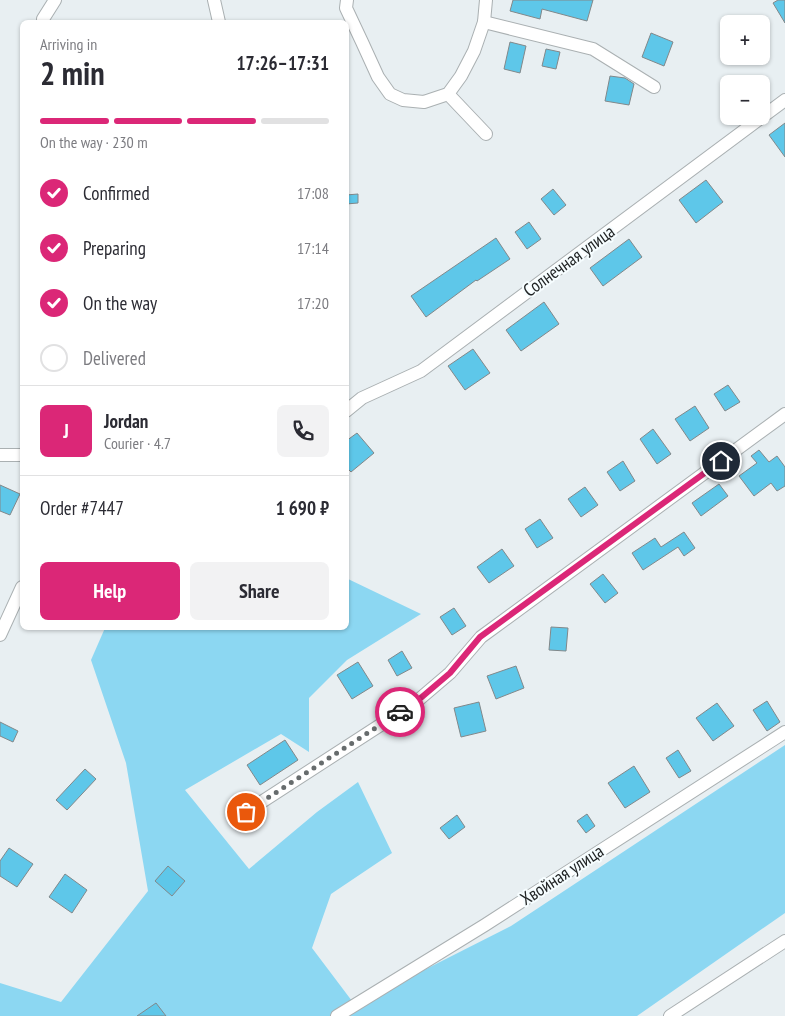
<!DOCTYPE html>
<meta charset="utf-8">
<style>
:root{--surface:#fff;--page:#f2f2f3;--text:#2b2b33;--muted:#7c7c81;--line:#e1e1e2;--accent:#db2777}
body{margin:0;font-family:"PT Sans Narrow",sans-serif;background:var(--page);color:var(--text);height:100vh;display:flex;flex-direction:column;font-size:19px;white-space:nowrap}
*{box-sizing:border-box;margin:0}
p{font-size:16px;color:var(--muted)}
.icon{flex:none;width:28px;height:28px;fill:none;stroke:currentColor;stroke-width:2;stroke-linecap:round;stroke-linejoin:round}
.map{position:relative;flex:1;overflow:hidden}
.side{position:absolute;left:20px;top:20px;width:329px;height:610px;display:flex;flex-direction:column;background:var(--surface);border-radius:8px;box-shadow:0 1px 4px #0004}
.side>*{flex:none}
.controls{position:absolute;left:720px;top:15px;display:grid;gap:10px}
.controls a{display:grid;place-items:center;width:50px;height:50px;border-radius:8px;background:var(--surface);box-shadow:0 1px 4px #0004;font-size:25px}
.pin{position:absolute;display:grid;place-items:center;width:42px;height:42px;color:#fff;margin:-21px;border:2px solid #fff;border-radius:50%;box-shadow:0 1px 5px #0007}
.courier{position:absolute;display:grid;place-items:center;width:50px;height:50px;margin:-25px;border:4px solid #db2777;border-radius:50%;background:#fff;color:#222;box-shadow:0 1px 6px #0007}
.overview em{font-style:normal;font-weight:800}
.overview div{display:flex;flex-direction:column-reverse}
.overview{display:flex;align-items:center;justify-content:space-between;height:85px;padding:0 20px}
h1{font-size:32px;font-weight:800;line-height:38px}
.bar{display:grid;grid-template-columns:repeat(4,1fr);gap:8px 5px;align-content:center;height:60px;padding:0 20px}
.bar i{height:6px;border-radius:4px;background:var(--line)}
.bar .active{background:var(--accent)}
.bar p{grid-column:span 4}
.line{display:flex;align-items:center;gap:12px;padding:0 20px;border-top:1px solid var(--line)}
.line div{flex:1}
.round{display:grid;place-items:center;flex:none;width:52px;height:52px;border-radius:8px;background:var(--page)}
ol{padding:0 20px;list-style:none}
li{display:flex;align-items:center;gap:15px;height:55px}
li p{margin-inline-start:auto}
li .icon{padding:5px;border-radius:50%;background:var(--accent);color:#fff;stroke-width:4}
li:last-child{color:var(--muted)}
li i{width:28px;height:28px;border:2px solid var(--line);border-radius:50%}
.action{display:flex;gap:10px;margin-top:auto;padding:10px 20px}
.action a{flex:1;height:58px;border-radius:8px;background:var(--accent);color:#fff;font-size:20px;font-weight:800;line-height:58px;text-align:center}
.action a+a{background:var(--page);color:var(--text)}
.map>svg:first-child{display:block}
</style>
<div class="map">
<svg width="785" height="1016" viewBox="0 0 785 1016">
<rect width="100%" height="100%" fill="#e8eff2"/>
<path fill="#8cd7f2" d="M346,578L421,614L347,660L309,698V752L281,734L185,790L249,869L317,812L358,782L392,853L331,894L312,948L355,1005L511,926L785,745V913L637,1016H0V983L61,1002L148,891L126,763L91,660L105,628H346Z"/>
<g fill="#5ec7e9" stroke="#82888a">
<path d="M513,0H593L587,21L542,9L540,19L510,11Z"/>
<path d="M778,0H785V23L773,3Z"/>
<path d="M651,33L673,42L664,66L642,57Z"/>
<path d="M510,42L526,46L520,73L504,69Z"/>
<path d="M546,49L560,52L556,69L542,66Z"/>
<path d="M610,76L625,78L634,84L629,105L605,101Z"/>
<path d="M785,123V157L769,135Z"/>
<path d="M706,180L723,202L696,223L679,200Z"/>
<path d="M553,189L566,205L554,215L541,199Z"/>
<path d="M358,194V203L346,204V195Z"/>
<path d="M529,222L541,239L527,249L515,232Z"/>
<path d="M496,238L510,259L477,281L476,280L426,317L411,296Z"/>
<path d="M629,239L642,257L603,286L590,268Z"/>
<path d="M544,302L559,324L521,351L506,330Z"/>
<path d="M473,349L490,373L465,390L448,366Z"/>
<path d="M728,385L740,402L725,411L714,394Z"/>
<path d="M695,406L709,428L690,441L675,419Z"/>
<path d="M653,429L671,454L657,464L640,439Z"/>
<path d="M357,433L374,453L351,472L346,467V441Z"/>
<path d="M759,450L769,462L777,456L785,467V486L777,491L771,483L754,496L739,476L757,463L751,456Z"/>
<path d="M623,461L635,481L620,491L607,472Z"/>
<path d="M719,484L728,496L701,516L692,503Z"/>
<path d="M0,485L20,494L10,515L0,511Z"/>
<path d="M585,487L598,505L581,517L568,499Z"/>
<path d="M540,519L553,538L537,548L525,529Z"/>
<path d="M684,532L695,548L684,556L678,547L643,570L632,553L655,538L661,547Z"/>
<path d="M502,549L514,566L489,583L477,567Z"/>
<path d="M603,574L618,593L605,603L590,584Z"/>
<path d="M454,608L466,626L452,635L440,617Z"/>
<path d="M551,627L568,628L566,651L549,650Z"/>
<path d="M402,651L412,668L397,676L388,660Z"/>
<path d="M358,662L373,686L352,699L337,675Z"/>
<path d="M516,666L524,688L496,699L487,676Z"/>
<path d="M767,701L780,722L767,731L753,710Z"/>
<path d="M479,702L486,731L461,737L454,708Z"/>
<path d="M717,703L734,726L713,741L696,718Z"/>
<path d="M0,722L18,731L13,742L0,736Z"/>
<path d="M285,740L298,760L260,785L247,765Z"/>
<path d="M678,750L691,771L679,778L666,758Z"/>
<path d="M634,766L650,792L625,808L608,783Z"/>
<path d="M85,769L96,779L67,810L56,800Z"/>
<path d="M587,814L595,826L586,833L577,821Z"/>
<path d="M457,815L465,827L449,839L440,828Z"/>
<path d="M9,848L33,864L17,887L0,876V861Z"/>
<path d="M168,866L185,881L172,896L155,881Z"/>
<path d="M65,874L87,890L72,913L49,897Z"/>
<path d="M156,1003L166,1016H137Z"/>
</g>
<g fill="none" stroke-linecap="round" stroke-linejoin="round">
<defs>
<g id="minor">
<path d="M214,0L219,22"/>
<path d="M347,0L346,8L362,42L378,77L390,94L403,100L424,102L448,94L461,76L474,51L484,22L486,0"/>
<path d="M44,22L43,19L55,0"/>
<path d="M484,22L593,49L654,87"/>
<path d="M448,94L486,134"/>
<path d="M346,411L362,398L421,371L785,100"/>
<path d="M0,455H22"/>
<path d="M0,635L22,587"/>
<path d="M246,812L416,702L450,673L481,637L785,414"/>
<path d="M337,1016L485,925L785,732"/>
<path d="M670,1016L785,941"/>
</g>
</defs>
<use href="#minor" stroke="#aab0b2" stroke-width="14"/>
<use href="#minor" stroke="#fff" stroke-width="12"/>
</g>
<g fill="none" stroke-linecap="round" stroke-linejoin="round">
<path stroke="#676c6d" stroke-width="5" stroke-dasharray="0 9" d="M246,812L400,712"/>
<path stroke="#db2777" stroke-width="6" d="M400,712L416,702L450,673L480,637L721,461"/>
</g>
<g text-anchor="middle" stroke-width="4" stroke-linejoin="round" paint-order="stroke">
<g font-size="18" fill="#222526" stroke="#f6fdff">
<text transform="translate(569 261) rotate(-36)" y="6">Солнечная улица</text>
<text transform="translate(562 875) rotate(-33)" y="6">Хвойная улица</text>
</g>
</g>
</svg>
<div class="controls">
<a>+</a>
<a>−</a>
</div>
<div class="pin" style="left:246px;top:812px;background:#ea580c"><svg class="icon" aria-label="bag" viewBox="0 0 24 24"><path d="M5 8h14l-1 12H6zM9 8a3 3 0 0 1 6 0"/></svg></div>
<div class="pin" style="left:721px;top:461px;background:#1f2937"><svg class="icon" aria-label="home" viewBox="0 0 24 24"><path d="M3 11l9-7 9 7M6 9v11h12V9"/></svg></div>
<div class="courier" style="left:400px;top:712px"><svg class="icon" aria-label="car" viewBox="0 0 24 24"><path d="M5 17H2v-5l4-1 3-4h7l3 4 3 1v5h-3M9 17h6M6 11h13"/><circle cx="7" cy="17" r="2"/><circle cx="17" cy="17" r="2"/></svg></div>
<section class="side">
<div class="overview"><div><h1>2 min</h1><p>Arriving in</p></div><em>17:26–17:31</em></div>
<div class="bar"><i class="active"></i><i class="active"></i><i class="active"></i><i></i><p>On the way · 230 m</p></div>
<ol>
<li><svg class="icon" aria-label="check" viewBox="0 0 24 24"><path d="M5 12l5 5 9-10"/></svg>Confirmed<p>17:08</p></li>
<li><svg class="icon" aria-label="check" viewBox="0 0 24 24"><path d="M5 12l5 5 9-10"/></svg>Preparing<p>17:14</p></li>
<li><svg class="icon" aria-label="check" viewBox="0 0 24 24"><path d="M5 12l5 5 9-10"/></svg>On the way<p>17:20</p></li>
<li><i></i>Delivered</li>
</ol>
<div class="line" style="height:90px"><b class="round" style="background:var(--accent);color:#fff">J</b><div><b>Jordan</b><p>Courier · 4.7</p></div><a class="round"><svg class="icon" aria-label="phone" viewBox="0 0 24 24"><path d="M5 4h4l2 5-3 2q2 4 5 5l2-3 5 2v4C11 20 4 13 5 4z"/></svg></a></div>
<div class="line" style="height:65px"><div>Order #7447</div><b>1 690 ₽</b></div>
<div class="action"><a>Help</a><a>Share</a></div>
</section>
</div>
